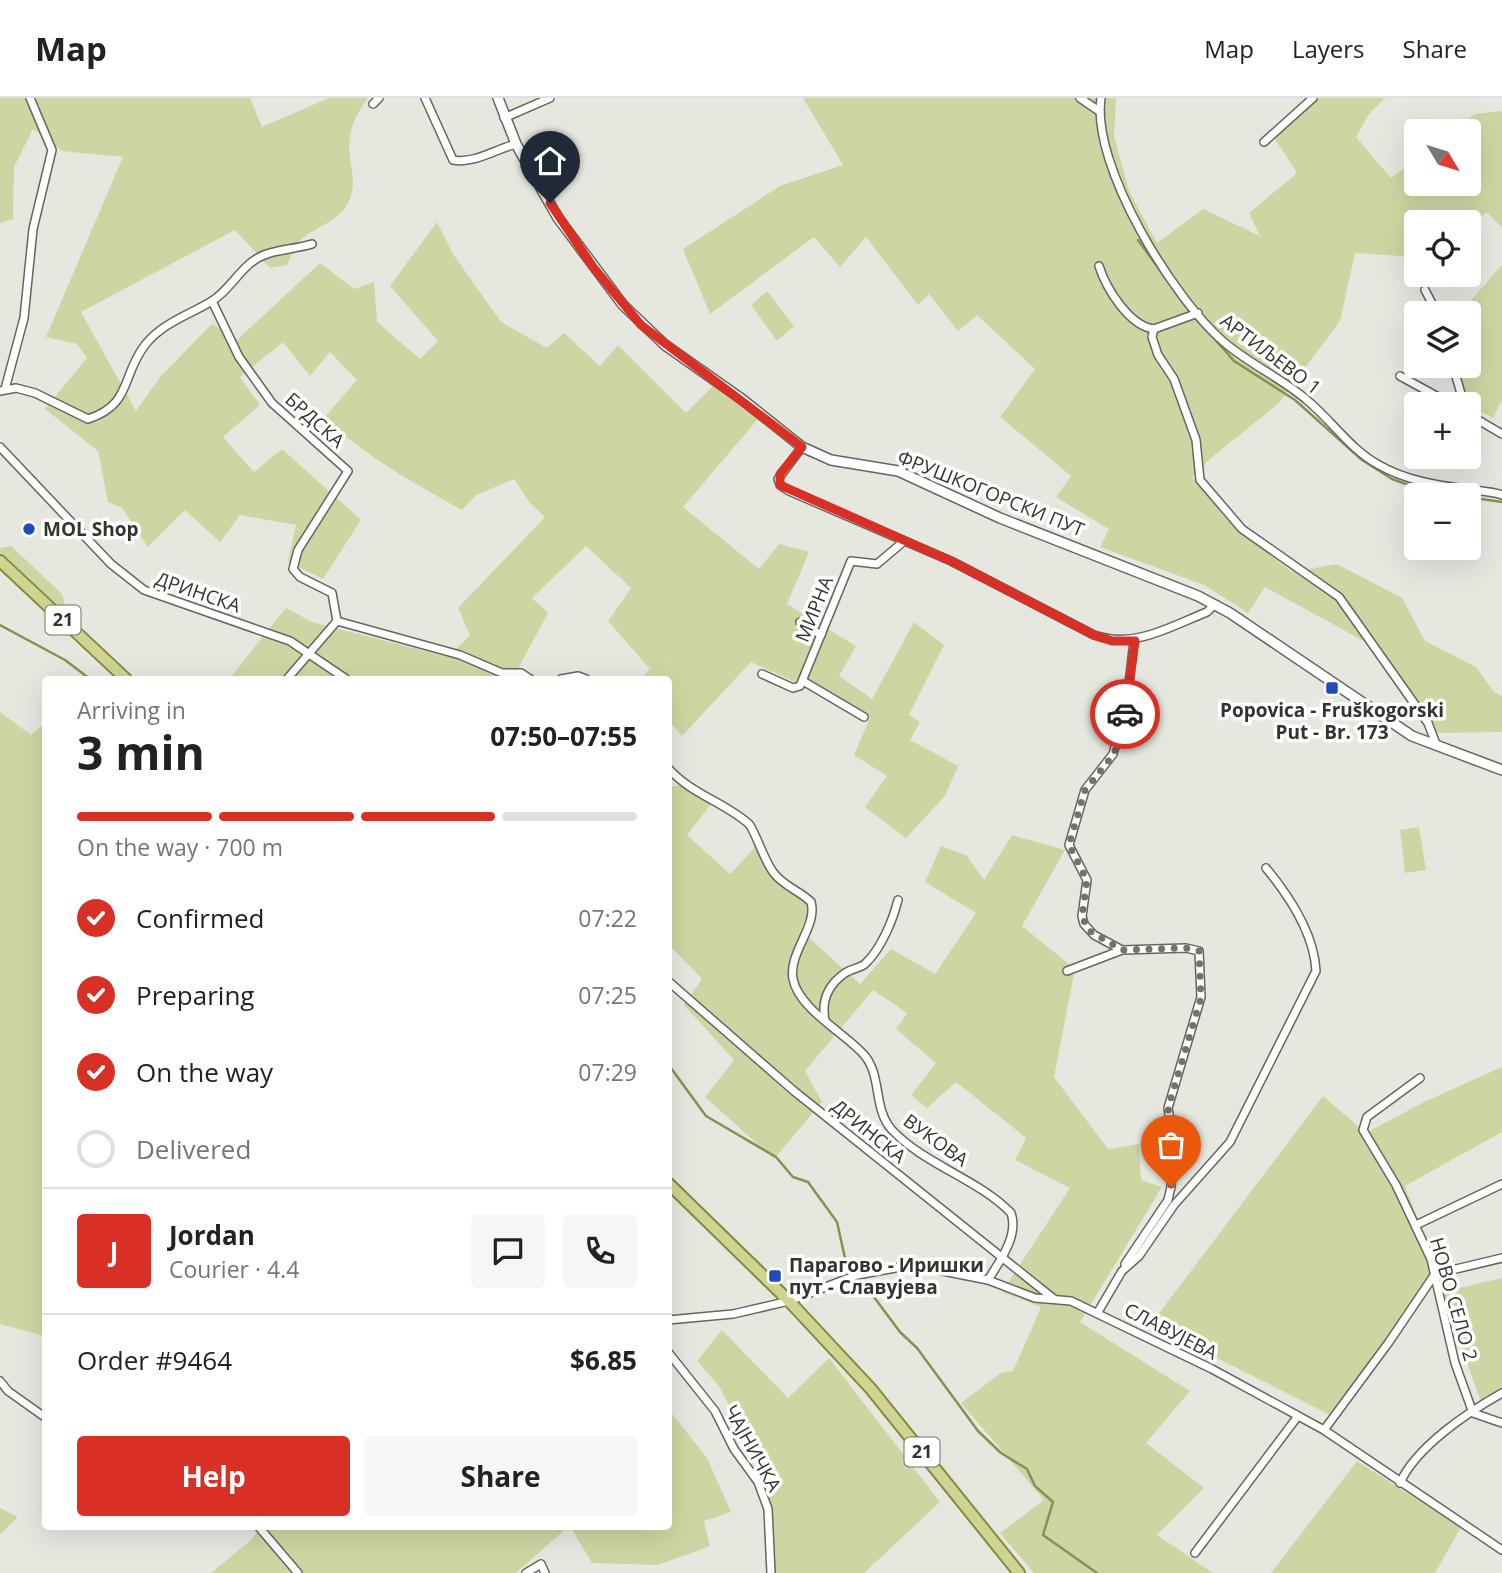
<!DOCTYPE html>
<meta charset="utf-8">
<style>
:root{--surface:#fff;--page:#f6f6f6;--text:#222;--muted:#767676;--line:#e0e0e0;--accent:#d93025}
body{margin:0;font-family:"Open Sans",sans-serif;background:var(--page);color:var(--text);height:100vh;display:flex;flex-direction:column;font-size:26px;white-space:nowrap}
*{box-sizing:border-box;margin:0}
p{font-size:23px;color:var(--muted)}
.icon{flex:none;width:38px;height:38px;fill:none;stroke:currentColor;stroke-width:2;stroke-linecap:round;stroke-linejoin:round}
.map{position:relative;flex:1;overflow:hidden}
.details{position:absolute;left:42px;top:578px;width:630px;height:854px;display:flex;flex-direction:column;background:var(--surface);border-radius:7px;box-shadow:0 7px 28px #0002}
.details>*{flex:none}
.needle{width:46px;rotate:128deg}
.controls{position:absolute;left:1404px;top:21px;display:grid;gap:14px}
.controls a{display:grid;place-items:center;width:77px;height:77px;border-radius:7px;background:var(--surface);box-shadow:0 7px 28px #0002;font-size:35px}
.pin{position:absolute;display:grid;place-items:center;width:60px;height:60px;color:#fff;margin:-72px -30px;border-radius:50% 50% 50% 0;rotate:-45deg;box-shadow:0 0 7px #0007}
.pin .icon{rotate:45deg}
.courier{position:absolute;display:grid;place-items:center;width:70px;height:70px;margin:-35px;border:5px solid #d93025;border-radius:50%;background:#fff;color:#222;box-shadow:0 2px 9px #0007}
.summary em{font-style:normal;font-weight:700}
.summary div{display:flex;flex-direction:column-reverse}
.summary{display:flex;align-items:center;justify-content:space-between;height:119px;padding:0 35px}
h1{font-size:46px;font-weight:700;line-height:52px}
.bar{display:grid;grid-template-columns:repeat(4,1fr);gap:10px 7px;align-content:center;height:84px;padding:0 35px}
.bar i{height:9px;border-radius:5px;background:var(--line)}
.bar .on{background:var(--accent)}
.bar p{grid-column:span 4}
.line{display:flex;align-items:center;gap:18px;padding:0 35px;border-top:2px solid var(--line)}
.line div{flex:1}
.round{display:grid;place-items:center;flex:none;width:74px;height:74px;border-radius:7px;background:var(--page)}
ol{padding:0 35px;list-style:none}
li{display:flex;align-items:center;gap:21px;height:77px}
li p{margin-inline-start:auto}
li .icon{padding:7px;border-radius:50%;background:var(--accent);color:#fff;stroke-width:4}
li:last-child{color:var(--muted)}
li i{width:38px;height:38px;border:4px solid var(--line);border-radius:50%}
.primary-button{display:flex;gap:14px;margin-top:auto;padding:14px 35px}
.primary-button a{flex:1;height:80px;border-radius:7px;background:var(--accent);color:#fff;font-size:28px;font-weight:700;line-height:80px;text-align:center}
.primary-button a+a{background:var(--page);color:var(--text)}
header{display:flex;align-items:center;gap:42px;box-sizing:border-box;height:98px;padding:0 35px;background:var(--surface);border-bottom:2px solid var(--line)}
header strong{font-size:33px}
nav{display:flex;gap:38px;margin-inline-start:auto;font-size:24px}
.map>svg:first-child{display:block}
</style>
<header>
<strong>Map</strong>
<nav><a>Map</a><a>Layers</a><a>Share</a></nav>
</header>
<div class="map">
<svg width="1502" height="1475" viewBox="0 0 1502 1475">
<rect width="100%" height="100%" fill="#e6e8e0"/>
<g fill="#cfd5a2">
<path d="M0,0H250L262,29L329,0H368C359,12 352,24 350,39C346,61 359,80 349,103C339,126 310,129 296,147C292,152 290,161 287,167L270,170L235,132L81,214L136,313L160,279L212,226L238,241L320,165L354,191L374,184L377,224L420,261L438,243L390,188L437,124L453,156L501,224L547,250L564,235L600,268L618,247L686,315L713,288L758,321L683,409L759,471L779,446L809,454L787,506L856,548L839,578L872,601L914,524L944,547L909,617L920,624L910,642L958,668L945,698L906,740L865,709L887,678L854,657L870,620L807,581L804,588L751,564L682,638L669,623L668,581H641L650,571L608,523L631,490L586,448L532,500L548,515L514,578L518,581H229L286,510L312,524L448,559L470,537L458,510L545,419L530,405L514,381L476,397L462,412C413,385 366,358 324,320L357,282L330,254L310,278L283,244L240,279L260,307L223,339L254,374L282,351L361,422L323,481L288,464L296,427L240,417L220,444L185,412L148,449L122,410L108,404L98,353L45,311L87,260L77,246L46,239L123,59L62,53L33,31L14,69L13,121L0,125Z"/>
<path d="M803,0H1116L1114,38L1129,93L1157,145L1203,111L1260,138L1249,115L1297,75L1271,35L1316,0H1385L1369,16L1356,39L1391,80L1416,61V86H1468V33H1452L1475,16L1502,13V130L1487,114L1468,130V124H1416V159L1355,155L1340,223L1279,305L1211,360L1192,379L1234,429L1292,474L1337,466L1402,500L1425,543L1476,569L1494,594L1502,598V634L1437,635L1382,553L1265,489L1248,515L1204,487L1100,449L1109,431L1056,399L1071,378L1000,319L1035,271L977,217L958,233L929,196L918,207L866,139L840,169L814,139L710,216L683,151L780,88L843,67Z"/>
<path d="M1502,167V302L1493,320L1466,306L1454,268H1468V215H1460Z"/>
<path d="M767,193L794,228L777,243L751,207Z"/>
<path d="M11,448L62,496L70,525L0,459V450Z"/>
<path d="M0,614L31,637L45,625V1238L0,1226Z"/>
<path d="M682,687L711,706L687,737L730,776L760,744L782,781L816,800L805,836L860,886L891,851L935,876L976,815L925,784L941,748L966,757L984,782L1012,737L1065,752L1022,828L1075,871L1054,979L1108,1051L1139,1046L1141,1082L1162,1089L1080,1224L1190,1293L1146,1345L1204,1390L1157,1437L1213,1475H1034L1000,1435L1044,1402L961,1305L1001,1275L1013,1273L1041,1209L1002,1194L1070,1090L1015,1062L1026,1040L956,984L927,1010L911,997L936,965L896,931L907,915L873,892L805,973L822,1004L774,1061L705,999L734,962L684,907L702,881L669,847V802L672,798L668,794L669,689Z"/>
<path d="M1419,729L1426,772L1405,775L1400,732Z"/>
<path d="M1502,969V1034L1405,1088L1437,1171L1334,1319L1207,1255L1154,1222L1323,998L1366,1035L1424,1004Z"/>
<path d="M1502,1180V1291L1481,1304L1442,1194Z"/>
<path d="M722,1232L788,1300L829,1260L940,1404L864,1475H774L768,1380L719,1288L697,1263Z"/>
<path d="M669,1312L707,1360L731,1414L704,1423L710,1448L658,1467L592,1465L570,1428H668Z"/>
<path d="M1357,1363L1461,1429L1435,1475H1271Z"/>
<path d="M0,1410L18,1419L0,1437Z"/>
<path d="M262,1428H569L516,1475H211L250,1443Z"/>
</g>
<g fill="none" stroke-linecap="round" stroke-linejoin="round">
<g stroke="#8a8f53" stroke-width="2.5">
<path d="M1138,142L1192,216"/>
<path d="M1206,231L1234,263L1295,302L1362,362L1392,381L1429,394L1456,397"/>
<path d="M1468,399L1502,404"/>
<path d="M0,527L65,562L90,581"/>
<path d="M668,966L706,1018L776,1059L793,1079L808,1084L837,1124L847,1169L854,1181L871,1195L900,1234L917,1250L978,1333L1001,1355L1027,1371L1035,1388L1053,1404L1043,1437L1097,1475"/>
</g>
<defs>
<g id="minor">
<path d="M425,0L453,62C474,66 496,51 516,46"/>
<path d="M1080,0L1099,13"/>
<path d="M1101,0C1091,68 1174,202 1225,245C1251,267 1283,281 1308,303C1332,323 1351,352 1379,367C1405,382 1436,387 1465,391C1477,393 1491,393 1502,397"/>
<path d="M373,6L379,0"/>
<path d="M504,20L550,0"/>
<path d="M1264,44L1313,0"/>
<path d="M1099,168C1106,190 1129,228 1154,231"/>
<path d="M1425,192L1437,215"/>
<path d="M212,203L239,259L272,305L348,373L298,452L293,471L300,479L332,495L337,523"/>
<path d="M1154,231L1152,239L1158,257L1174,281L1196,342L1200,382L1242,431L1339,499L1428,625L1436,646"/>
<path d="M1154,231L1198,215"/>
<path d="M1453,268L1464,306"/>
<path d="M1400,278L1451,306"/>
<path d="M5,291L24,220L33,131L52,52L30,0"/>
<path d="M0,293L16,290L35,295L88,321C132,307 121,278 145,247C162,225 189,217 212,203C232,191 241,166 264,157C279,151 296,151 312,146"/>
<path d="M1468,316L1502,336"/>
<path d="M0,349L111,466L144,492L290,543L346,581"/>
<path d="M802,349L778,381L780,387L789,393L951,463L1094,537C1134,551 1169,529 1207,514L1214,507"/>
<path d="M337,523L460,557L502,575H521L530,581"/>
<path d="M800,524L821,537"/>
<path d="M762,576L793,590L800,588L851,463L877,466L903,444"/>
<path d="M287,581L337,523"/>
<path d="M561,581L578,578L586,581"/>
<path d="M803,583L864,619"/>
<path d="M668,670C691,696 724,704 749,726C754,731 764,762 773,774C784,789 799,792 811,804C818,828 788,855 793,881C799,912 847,936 865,958C882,979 873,1011 892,1032C925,1067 978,1081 1011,1115C1019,1137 1000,1163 988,1182"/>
<path d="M1122,852L1094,837L1084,826L1082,818L1087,782L1069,747L1085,692L1113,656L1126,610L1134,543"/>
<path d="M1067,873L1122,852L1186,850L1199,853L1201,899L1168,1010L1174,1047L1171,1089L1168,1102L1125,1166"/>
<path d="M668,883L794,993L1054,1201"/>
<path d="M825,922C821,902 828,887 845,875C851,871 860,870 865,866C881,851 893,822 898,802"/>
<path d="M1420,980L1367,1019L1363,1032L1396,1087L1431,1161L1455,1265L1473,1315L1502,1325"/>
<path d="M1416,1127L1502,1086"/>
<path d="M1098,1214L1122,1173L1139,1158L1174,1107L1230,1044L1316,873C1314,835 1290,799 1266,770"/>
<path d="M668,1222L733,1216L789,1203L857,1177L912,1167L988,1182L1035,1200L1071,1203L1212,1271L1324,1332L1502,1452"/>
<path d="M668,1254L715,1313L734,1351L758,1384L768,1411L771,1475"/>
<path d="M0,1283L8,1293L46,1320"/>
<path d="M1324,1332L1389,1244L1435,1176L1502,1160"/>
<path d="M1400,1385C1416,1349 1468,1314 1502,1295"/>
<path d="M258,1428L298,1475"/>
<path d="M1195,1455L1298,1318"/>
<path d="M526,1475L541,1466L545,1475"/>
</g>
<path id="tertiary" d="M498,0L516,46L558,120L623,207L665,247L743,302L802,349L831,362L898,373L1000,420L1198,498L1230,515L1412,638L1502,672"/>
<g id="primary">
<path d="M0,463L126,581"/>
<path d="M668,1085L789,1203L871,1291L1019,1475"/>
</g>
</defs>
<use href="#minor" stroke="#656660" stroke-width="10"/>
<use href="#tertiary" stroke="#656660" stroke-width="12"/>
<use href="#primary" stroke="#848a3f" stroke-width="14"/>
<use href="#minor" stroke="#fff" stroke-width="7"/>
<use href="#tertiary" stroke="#fff" stroke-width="9"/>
<use href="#primary" stroke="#cfd590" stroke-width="10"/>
</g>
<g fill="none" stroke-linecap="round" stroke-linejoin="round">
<path stroke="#72726e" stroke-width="7" stroke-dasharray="0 12.6" d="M1125,616L1114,656L1085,692L1069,747L1087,782L1082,818L1088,832L1122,852L1186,850L1199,853L1201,900L1168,1010L1174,1047L1171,1089"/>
<path stroke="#d93025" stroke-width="9" d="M550,105L593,169L641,227L802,349L780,376V387L951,463L1094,537L1112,543H1135L1125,616"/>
</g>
<g fill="#1f4cb9" stroke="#fffffe" stroke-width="2.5">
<circle cx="29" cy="431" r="7"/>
<rect x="1325" y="583" width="14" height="14" rx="3.5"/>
<rect x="768" y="1171" width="14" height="14" rx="3.5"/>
</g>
<g text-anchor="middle" stroke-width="7" stroke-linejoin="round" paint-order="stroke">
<g fill="#fffffe" stroke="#70706e" stroke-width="2">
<rect x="45.5" y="507.5" width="35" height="29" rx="5"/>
<rect x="904.5" y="1339.5" width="35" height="29" rx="5"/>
</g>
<g font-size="18" font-weight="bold" fill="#333331">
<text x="63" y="528">21</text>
<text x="922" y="1360">21</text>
</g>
<g font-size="19" fill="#333331" stroke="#fffffe">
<text transform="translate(1271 256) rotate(37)" y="7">АРТИЉЕВО 1</text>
<text transform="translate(315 322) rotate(42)" y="7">БРДСКА</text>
<text transform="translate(991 395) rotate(22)" y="7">ФРУШКОГОРСКИ ПУТ</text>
<text transform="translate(198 494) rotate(19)" y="7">ДРИНСКА</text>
<text transform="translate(814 511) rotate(-68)" y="7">МИРНА</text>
<text transform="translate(869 1033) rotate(39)" y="7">ДРИНСКА</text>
<text transform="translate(936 1042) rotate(36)" y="7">ВУКОВА</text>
<text transform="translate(1454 1201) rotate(74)" y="7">НОВО СЕЛО 2</text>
<text transform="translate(1171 1233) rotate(27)" y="7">СЛАВУЈЕВА</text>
<text transform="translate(753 1350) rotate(61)" y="7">ЧАЈНИЧКА</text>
</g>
<g font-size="19" font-weight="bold" fill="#333331" stroke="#fffffe" text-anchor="start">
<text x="43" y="438">MOL Shop</text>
<text x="1332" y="619" text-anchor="middle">Popovica - Fruškogorski<tspan x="1332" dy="22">Put - Br. 173</tspan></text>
<text x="789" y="1174">Парагово - Иришки<tspan x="789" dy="22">пут - Славујева</tspan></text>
</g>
</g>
</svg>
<div class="controls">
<a><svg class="needle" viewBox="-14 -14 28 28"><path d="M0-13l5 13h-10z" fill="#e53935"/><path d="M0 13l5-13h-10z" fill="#767676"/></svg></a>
<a><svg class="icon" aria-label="locate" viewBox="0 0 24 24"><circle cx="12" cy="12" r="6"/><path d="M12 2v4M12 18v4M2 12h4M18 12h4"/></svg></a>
<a><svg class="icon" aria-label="layers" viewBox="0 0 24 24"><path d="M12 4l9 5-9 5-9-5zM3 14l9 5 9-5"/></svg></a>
<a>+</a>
<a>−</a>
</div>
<div class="pin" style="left:1171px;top:1089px;background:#ea580c"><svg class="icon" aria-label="bag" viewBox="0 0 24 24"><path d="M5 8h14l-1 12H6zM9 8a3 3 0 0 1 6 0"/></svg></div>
<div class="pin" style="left:550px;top:105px;background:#1f2937"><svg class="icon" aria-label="home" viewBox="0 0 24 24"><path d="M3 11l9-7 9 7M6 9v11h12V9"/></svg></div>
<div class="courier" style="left:1125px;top:616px"><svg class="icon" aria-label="car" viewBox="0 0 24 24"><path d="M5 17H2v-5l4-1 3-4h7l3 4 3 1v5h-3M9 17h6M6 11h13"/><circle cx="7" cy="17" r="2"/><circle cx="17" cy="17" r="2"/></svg></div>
<section class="details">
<div class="summary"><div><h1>3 min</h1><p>Arriving in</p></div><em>07:50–07:55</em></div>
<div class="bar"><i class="on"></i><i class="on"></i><i class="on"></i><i></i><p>On the way · 700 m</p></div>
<ol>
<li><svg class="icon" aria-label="check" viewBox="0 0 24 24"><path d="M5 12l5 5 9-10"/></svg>Confirmed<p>07:22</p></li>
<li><svg class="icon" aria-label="check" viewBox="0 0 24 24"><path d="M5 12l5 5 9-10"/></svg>Preparing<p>07:25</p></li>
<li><svg class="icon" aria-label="check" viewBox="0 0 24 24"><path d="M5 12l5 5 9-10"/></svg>On the way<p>07:29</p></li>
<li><i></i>Delivered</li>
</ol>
<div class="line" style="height:126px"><b class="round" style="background:var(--accent);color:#fff">J</b><div><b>Jordan</b><p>Courier · 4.4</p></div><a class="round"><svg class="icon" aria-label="chat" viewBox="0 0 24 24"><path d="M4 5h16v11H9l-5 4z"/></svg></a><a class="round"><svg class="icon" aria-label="phone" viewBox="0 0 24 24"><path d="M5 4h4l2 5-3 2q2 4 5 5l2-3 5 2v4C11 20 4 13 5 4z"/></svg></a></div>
<div class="line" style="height:91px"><div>Order #9464</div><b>$6.85</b></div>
<div class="primary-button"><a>Help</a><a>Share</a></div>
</section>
</div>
